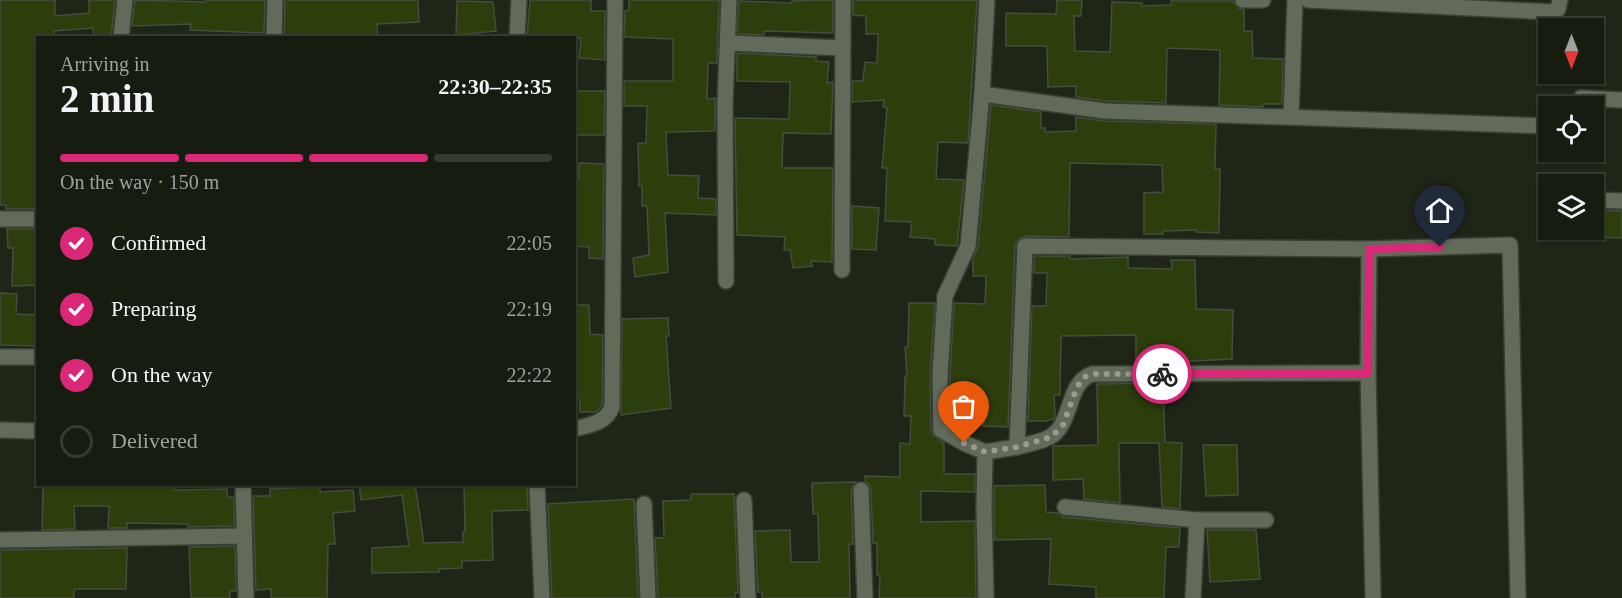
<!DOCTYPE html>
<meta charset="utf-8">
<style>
:root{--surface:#171c11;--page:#20251a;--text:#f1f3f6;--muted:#9ea19f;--line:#363a31;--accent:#db2777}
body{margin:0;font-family:Georgia,serif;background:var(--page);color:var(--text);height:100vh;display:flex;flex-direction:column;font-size:22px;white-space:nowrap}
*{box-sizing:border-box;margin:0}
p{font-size:20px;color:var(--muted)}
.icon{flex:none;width:33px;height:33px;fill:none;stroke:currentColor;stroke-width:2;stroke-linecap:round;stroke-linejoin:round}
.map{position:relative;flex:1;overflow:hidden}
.panel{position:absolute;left:36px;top:36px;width:540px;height:450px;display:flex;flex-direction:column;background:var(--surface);border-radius:0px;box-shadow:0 2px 4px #0004,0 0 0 2px var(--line)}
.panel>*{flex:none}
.needle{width:39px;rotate:180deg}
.fabs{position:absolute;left:1538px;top:18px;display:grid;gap:12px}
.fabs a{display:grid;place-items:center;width:66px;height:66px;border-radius:0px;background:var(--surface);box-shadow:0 2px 4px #0004,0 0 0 2px var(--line);font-size:30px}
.pin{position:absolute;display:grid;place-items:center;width:51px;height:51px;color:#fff;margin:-62px -26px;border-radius:50% 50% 50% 0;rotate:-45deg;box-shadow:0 0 6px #0007}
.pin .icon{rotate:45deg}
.courier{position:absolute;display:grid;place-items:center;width:60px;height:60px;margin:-30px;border:4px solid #db2777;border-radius:50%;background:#fff;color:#222;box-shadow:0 2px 8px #0007}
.summary em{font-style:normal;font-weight:600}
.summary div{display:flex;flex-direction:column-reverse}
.summary{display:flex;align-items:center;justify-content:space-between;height:102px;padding:0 24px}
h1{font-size:39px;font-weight:600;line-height:45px}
.bar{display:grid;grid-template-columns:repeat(4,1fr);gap:9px 6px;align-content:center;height:72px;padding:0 24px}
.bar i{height:8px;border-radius:4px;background:var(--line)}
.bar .active{background:var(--accent)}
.bar p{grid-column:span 4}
ol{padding:0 24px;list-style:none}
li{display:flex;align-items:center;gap:18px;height:66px}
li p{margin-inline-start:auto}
li .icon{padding:6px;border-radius:50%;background:var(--accent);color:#fff;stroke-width:4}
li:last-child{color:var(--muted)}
li i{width:33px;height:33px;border:3px solid var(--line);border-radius:50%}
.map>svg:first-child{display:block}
</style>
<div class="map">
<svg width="1622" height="598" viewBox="0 0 1622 598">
<rect width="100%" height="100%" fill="#1f2517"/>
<g fill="#2b3e0b" stroke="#454d3d" stroke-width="1.5">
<path d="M0,0H55V16L89,13V0H115L111,37L94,38L93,28L54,31V38H38L36,209H6V205H0Z"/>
<path d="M135,0L205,2V0H265L264,33L190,30L191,24L132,26Z"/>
<path d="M285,0H418L419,22L377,24L378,37L284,38Z"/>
<path d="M530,0H591V11H605V60L579,58L581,38H527Z"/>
<path d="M629,0H719L717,63H708L707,99L715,98V131L666,132L668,175L699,176L698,198L716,199V215L665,213L668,272L635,277L633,258L649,255L647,206H642V186H639L638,143H646L647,106H624V81H673V39L624,37L625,11L629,10Z"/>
<path d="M812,0H833V33L765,31L764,35L737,34L739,1L792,3V1Z"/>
<path d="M853,0H977L968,143L938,142L936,179L964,180L957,246L935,245V239L910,237L912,222L885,221L887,168H882L887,108L883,107L884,100L852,102V81H863L865,62L877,63L878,34H866V16L853,15Z"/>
<path d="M1057,0H1082L1081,16H1074L1075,51L1110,52L1112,2L1142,3V6L1171,5V1H1233L1238,8L1244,10V31H1252L1253,58L1283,59L1282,104H1263V107L1219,105L1220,50L1167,48L1166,103L1106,101L1076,97V86L1048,87L1047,46H1006V13L1056,14Z"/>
<path d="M457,1L493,2L496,31L456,35Z"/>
<path d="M737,53L816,57V61L829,62L827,83L833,82L831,134L783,133L782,168H833L832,262L811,261L812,266L793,268L790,250H784L785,237L737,235L735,118L789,119L790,82L737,81Z"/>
<path d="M575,91H605L604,135H574Z"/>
<path d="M991,105L1041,112V128H1045V132L1076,131V117L1105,121L1216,124L1215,169H1220L1219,233L1196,232V230L1163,231V234H1144V193L1163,192L1162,165L1070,163L1069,237L1025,236L1020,238L1015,245L1008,427L983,426V423L951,422L950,375L954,303L985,304L986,276H973V258L978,247Z"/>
<path d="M579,163L604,164L603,259L589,258V247L574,246V179H579Z"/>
<path d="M852,206L879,208L876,250L852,249Z"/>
<path d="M1596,210L1622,211V238L1595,237Z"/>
<path d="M7,229H38V285L12,286L13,248H8Z"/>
<path d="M1034,256H1070V259L1128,257V268L1172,269L1171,260H1195L1196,309L1233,310L1232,359L1136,364V335L1061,336L1060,395H1054L1055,415L1054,419L1046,421H1028L1032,306H1046L1047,273H1034Z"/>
<path d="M0,293L17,294L16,314L38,315V346L0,345Z"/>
<path d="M909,303H935L930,374L931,430L933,435L944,443V474H975V492L921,491V522L975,521L976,598H879L880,575H877V543H873L871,490L869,484L865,481V476L900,477V443L910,444L911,416H904L905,376H907L905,347H908Z"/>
<path d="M574,305H589L590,334L603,335L602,405L596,412H580V400H574Z"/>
<path d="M668,318L669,336H666L671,408L621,415L622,319Z"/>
<path d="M1163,383L1165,442L1182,443L1180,509L1162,507L1159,443H1119L1120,503L1084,499L1083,479L1053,480V446L1098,445L1097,384Z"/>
<path d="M1203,445H1237L1238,495L1206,496Z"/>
<path d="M856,482L851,490L853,544H849L850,598H762V592H758L755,531L790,530L791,562H819L818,514H813L812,483Z"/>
<path d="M79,484L174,485V490L227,489V497H234V526L188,527V524L127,523V528H108L109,506H74L75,529L42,530L43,486L79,487Z"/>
<path d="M359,484H415L424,543L463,542V532H465L464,484H527L528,510L492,511L493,560L462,561V568L439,569V572L372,573V548L409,546L402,495L361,500Z"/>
<path d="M1045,485L1046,512L1058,513L1064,517L1180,528L1179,547H1166L1164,598H1096V587L1049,584L1051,539L994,540V486Z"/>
<path d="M320,487V492L353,490L355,511L333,513L335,544H328L327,598H271V589L256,590L253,496H270V489Z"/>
<path d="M691,494H734L738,593H735V598H658L655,538H664L663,501L691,500Z"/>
<path d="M634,499L638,598H552L548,504Z"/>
<path d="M1207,530H1256L1260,579L1210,582Z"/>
<path d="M235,546L236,591H230V598H191L189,547Z"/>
<path d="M127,548L126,589H74V598H0V550Z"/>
</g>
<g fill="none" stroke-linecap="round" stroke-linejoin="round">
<defs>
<g id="street">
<path d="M1243,0H1263"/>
<path d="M1308,0L1552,12L1558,9L1560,0"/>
<path d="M121,38L125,0"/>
<path d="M274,38L275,0"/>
<path d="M517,38L519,0"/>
<path d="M729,43L842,48"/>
<path d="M982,94L1105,111L1548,126"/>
<path d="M1577,106L1581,98L1622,100"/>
<path d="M1291,117L1295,0"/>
<path d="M1593,200L1622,201"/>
<path d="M0,219H38"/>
<path d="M1369,249L1368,373L1373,598"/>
<path d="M842,270L843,0"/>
<path d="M726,281L725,104L729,0"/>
<path d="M0,357H38"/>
<path d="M574,429C590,425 606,423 612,407L615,0"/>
<path d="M0,430L38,431"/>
<path d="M1017,447C1027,444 1044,442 1053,435C1073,419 1067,383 1092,374L1368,373"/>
<path d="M985,452L1017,447L1025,246L1369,249L1510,245L1518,598"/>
<path d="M243,484L246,598"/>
<path d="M537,484L542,598"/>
<path d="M861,490L865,598"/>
<path d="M744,500L748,598"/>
<path d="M644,504L648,598"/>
<path d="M1065,507L1197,520L1193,598"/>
<path d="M1197,520H1266"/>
<path d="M0,540L243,536"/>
<path d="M986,598L984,507L985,452L964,443L941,430L940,375L945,296L968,246L982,94L987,0"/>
</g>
</defs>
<use href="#street" stroke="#3b4035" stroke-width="18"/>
<use href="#street" stroke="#626a5a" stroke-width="15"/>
</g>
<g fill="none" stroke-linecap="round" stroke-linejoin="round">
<path stroke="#989d92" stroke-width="6" stroke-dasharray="0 10.8" d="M964,443L985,452L1017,447L1051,437L1063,425L1077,387L1084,377L1092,374H1162"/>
<path stroke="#db2777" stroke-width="8" d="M1162,374L1368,373L1369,249L1440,247"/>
</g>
</svg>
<div class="fabs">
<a><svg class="needle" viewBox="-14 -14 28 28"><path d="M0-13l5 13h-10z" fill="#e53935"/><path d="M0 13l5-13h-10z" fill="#9ea19f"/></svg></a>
<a><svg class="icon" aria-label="locate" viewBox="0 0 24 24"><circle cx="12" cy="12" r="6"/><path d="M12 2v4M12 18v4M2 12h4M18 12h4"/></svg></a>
<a><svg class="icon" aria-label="layers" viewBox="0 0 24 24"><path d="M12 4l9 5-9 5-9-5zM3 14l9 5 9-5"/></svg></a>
</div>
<div class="pin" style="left:964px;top:443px;background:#ea580c"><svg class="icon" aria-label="bag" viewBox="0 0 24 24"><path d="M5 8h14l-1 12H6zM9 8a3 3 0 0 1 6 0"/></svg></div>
<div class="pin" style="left:1440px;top:247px;background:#1f2937"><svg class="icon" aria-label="home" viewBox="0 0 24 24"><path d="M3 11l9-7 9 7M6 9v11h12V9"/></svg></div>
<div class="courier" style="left:1162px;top:374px"><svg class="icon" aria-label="bike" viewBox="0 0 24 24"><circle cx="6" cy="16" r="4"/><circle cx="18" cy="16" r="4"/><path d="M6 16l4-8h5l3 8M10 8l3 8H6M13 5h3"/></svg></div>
<section class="panel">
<div class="summary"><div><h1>2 min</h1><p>Arriving in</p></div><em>22:30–22:35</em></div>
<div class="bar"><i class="active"></i><i class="active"></i><i class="active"></i><i></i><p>On the way · 150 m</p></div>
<ol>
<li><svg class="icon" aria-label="check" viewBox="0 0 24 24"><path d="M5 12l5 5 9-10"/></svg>Confirmed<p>22:05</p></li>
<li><svg class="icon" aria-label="check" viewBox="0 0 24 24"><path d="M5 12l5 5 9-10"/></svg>Preparing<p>22:19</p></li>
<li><svg class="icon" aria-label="check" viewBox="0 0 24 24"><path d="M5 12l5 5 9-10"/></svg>On the way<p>22:22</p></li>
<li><i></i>Delivered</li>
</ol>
</section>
</div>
